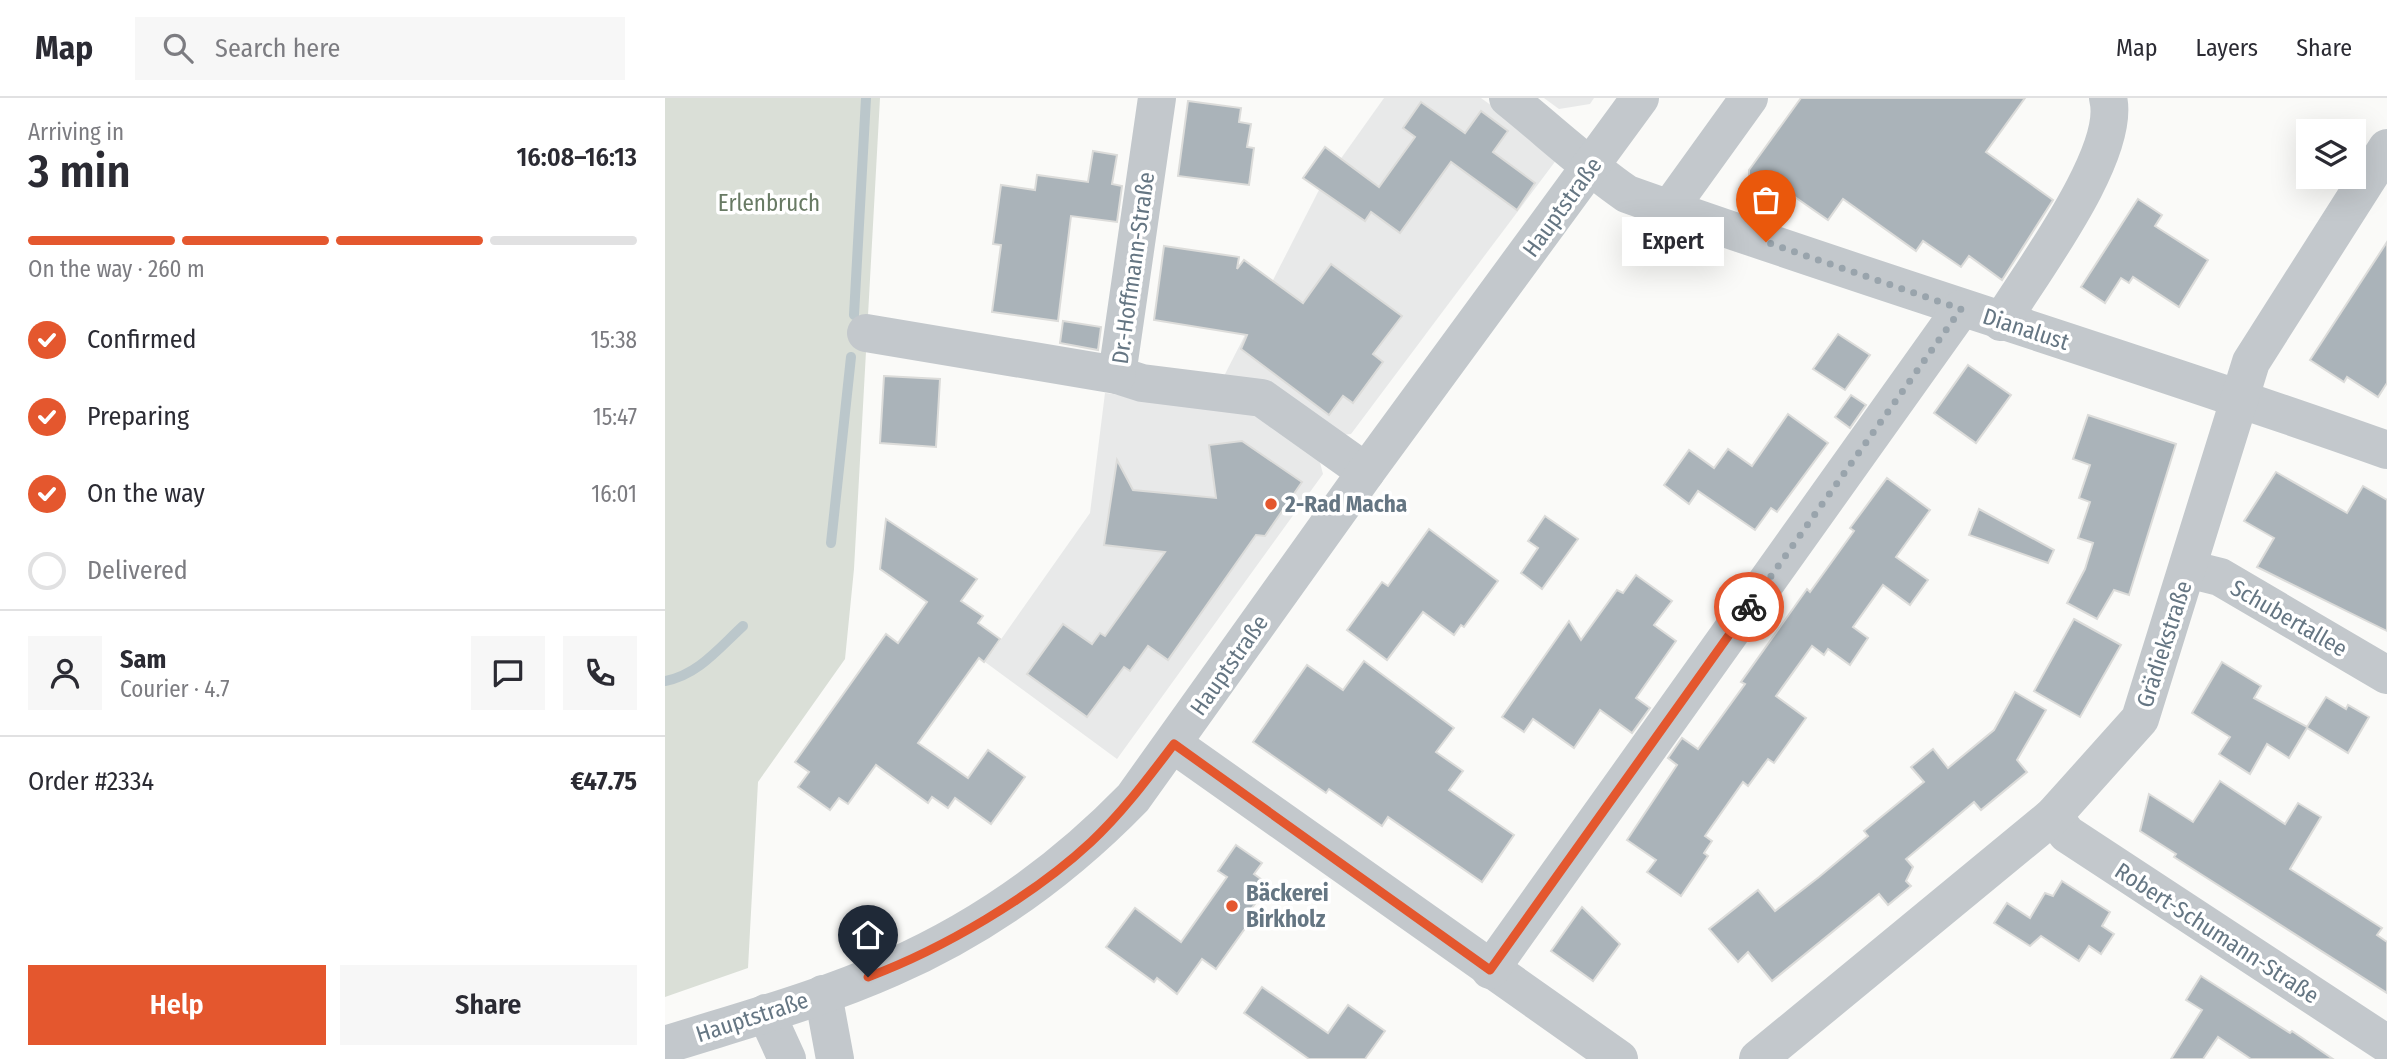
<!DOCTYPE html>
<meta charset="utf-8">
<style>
:root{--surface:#fff;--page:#f7f7f7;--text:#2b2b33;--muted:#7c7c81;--line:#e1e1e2;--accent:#e4572e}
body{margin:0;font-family:"Fira Sans Condensed",sans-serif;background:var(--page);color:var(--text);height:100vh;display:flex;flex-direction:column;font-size:26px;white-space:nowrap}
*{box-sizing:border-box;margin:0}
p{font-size:23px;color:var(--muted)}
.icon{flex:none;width:38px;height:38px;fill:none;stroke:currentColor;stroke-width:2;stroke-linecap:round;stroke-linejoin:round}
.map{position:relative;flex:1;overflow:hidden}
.sheet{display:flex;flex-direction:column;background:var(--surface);width:665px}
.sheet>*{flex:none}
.fabs{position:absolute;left:1631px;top:21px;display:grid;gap:14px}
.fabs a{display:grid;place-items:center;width:70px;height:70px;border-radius:0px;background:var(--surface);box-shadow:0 7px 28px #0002;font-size:35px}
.pin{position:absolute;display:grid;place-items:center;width:60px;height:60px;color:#fff;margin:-72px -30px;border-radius:50% 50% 50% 0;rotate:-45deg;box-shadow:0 0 7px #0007}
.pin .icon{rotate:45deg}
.courier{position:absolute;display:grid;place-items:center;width:70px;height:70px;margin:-35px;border:5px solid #e4572e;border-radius:50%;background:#fff;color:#222;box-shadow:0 2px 9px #0007}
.bubble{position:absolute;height:49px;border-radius:0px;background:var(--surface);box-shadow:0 7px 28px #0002;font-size:23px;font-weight:600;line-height:49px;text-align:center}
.overview em{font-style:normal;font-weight:600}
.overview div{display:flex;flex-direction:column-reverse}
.overview{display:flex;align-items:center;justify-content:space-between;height:119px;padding:0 28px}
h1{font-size:46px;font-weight:600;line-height:52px}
.bar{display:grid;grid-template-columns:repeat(4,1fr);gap:10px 7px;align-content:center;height:84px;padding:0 28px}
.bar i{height:9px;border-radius:5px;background:var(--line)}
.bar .selected{background:var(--accent)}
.bar p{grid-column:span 4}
.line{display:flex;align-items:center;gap:18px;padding:0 28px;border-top:2px solid var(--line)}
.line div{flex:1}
.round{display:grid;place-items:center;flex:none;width:74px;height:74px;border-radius:0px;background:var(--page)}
ol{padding:0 28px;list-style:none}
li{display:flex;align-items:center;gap:21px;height:77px}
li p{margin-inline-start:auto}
li .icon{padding:7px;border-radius:50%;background:var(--accent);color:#fff;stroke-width:4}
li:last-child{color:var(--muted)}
li i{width:38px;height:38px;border:4px solid var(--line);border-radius:50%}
.button{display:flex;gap:14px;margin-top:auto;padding:14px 28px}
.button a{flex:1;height:80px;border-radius:0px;background:var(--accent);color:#fff;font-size:28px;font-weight:600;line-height:80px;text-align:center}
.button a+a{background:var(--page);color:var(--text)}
header{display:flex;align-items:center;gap:42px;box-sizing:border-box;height:98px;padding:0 35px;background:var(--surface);border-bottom:2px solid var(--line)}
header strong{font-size:33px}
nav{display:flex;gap:38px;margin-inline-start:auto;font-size:24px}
.search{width:490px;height:63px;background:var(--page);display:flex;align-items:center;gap:18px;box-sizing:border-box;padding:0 24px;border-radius:0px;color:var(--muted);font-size:26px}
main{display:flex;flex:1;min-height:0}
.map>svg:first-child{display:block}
</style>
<header>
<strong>Map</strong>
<div class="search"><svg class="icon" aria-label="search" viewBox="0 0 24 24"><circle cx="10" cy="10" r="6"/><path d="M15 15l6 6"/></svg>Search here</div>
<nav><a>Map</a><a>Layers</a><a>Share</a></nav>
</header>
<main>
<section class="sheet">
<div class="overview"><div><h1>3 min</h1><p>Arriving in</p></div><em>16:08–16:13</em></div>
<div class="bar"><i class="selected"></i><i class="selected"></i><i class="selected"></i><i></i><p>On the way · 260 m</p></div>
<ol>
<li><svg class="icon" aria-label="check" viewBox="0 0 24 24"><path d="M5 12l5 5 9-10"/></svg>Confirmed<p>15:38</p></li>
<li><svg class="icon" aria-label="check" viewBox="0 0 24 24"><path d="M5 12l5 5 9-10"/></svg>Preparing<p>15:47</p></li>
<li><svg class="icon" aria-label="check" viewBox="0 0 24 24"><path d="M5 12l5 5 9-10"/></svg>On the way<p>16:01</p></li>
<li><i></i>Delivered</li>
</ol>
<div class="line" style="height:126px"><a class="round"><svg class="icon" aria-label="person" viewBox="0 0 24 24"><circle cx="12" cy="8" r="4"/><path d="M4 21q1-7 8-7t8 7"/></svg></a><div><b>Sam</b><p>Courier · 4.7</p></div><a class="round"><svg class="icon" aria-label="chat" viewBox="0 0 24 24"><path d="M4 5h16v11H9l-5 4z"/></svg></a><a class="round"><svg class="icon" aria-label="phone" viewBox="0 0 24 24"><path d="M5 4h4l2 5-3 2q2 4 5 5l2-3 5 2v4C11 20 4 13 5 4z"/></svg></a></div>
<div class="line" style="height:91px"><div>Order #2334</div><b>€47.75</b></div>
<div class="button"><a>Help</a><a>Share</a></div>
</section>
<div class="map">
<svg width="1722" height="961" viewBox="0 0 1722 961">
<rect width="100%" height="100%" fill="#fafaf8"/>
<g fill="#e8e9e9">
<path d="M719,0H816L895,57L686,336L669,338L556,284L655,90Z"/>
<path d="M879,0H929L925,6L894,11Z"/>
<path d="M440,295L592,313L653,357L658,376L452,661L320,564L425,415Z"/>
</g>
<path fill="#dadfd7" d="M0,0H215L189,471L180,561L93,684L83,870L0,899Z"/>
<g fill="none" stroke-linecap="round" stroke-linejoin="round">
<g stroke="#bbc7cb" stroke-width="10">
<path d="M189,217L201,0"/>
<path d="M166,445L186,259"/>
<path d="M0,583C33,577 54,550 78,528"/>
</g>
</g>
<g fill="#aab3b9" stroke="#dcdcda" stroke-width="2">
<path d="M1136,0H1360L1321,54L1388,102L1337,182L1304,158L1296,169L1258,143L1251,153L1178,101L1163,122L1127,97L1119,107L1084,82V72Z"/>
<path d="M523,3L576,10L574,24L586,26L582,49L589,50L584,87L513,78Z"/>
<path d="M756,4L800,35L816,13L843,33L828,54L870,85L852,112L786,64L735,135L706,114L700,123L638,80L660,49L714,89L750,39L738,30Z"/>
<path d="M428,53L452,57L447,86L457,88L452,124L406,118L393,223L327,214L336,147L328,146L336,87L370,92L372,77L423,84Z"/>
<path d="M1473,101L1497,117L1490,128L1543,162L1514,209L1468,179L1464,185L1456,180L1440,205L1416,189Z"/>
<path d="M1722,144V285L1713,299L1682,279L1679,284L1645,262Z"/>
<path d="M499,148L574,159L572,171L579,162L638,205L666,166L737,218L708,256L718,264L688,305L678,298L664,317L576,251L582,237L489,222Z"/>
<path d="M398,223L436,229L433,252L395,245Z"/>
<path d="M1173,236L1205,257L1180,292L1148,271Z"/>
<path d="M1303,267L1346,297L1311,345L1269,315Z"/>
<path d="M219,278L275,281L271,349L215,345Z"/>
<path d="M1186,297L1201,307L1185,330L1170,319Z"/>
<path d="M1123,316L1163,345L1112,414L1106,410L1090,432L1033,393L1024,406L999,387L1024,352L1049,370L1063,351L1087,368Z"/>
<path d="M1423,317L1511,346L1464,497L1449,492L1432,521L1402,505L1420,471L1428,445L1413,440L1425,404L1414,400L1425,367L1408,361Z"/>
<path d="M577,343L637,384L600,438L591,437L503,562L483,548L465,573L459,569L422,619L362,576L398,526L427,546L435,535L440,538L500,454L439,447L452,362L468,392L551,400L544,347Z"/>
<path d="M1611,374L1682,415L1698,388L1722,402V533L1592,469L1609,440L1579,423Z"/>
<path d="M1222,380L1265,412L1231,459L1263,482L1245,507L1218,487L1188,529L1203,540L1185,567L1163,551L1159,557L1147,548L1111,598L1141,620L1109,665L1103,661L1083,688L1078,684L1040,738L1047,743L1039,755L1043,758L1016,798L982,774L991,762L962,742L1012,667L1003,660L1017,640L1033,651L1080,586L1076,584L1142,491L1145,494L1189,433L1185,430Z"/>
<path d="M1314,411L1389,452L1383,465L1304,437Z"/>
<path d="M880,418L913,441L877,491L856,475L873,450L863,443Z"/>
<path d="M221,421L312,481L296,503L318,518L313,525L335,541L319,564L314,560L253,645L303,680L323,652L360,679L326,726L290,700L283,710L267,699L263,705L211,667L183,706L174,700L165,712L133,689L144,674L130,664L221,536L233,545L262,504L215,471Z"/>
<path d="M764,431L833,483L799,529L796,527L789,537L758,514L722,562L682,532L717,484L723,488Z"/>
<path d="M971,477L1007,503L989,527L1011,543L971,600L985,610L967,635L935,612L909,650L868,621L859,634L837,619L904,523L916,542L952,492L958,495Z"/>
<path d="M1409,521L1456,547L1415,619L1369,593Z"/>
<path d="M699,563L789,630L771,654L798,673L784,692L849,737L817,784L723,719L717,728L664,691L661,695L588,644L642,567L678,592Z"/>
<path d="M1557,564L1596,588L1589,600L1642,629L1661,599L1681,611L1683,607L1704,619L1683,655L1642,630L1624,660L1602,646L1585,676L1554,656L1565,639L1527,615Z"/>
<path d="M1350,594L1381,612L1352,662L1362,674L1316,712L1309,704L1241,761L1248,769L1241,783L1246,788L1223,807L1214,796L1107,883L1083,854L1073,864L1044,831L1093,792L1110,813L1154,779L1203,738L1199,733L1259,684L1246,669L1268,651L1283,670L1329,632Z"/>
<path d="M1555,683L1620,726L1633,705L1656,719L1625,771L1717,830L1712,837L1722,844V895L1509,759L1511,756L1475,733L1484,696L1528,724Z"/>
<path d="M571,747L597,765L589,776L604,787L581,818L586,822L551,871L537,861L512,896L492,880L489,884L441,849L470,810L516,844L562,779L553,773Z"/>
<path d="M1397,783L1445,814L1437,828L1449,836L1436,856L1424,848L1414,863L1376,838L1365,848L1329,825L1342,805L1365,820L1380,795L1388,798Z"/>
<path d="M917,809L955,846L928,883L886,853Z"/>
<path d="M1536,878L1625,935L1627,933L1668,961H1586L1553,939L1538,961H1506L1537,912L1521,902Z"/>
<path d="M597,889L663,935L683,907L720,933L700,961H644L579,915Z"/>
</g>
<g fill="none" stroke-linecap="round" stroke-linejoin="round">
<g stroke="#c3c8cc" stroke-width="38">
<path d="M492,0L452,277L477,285L597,300L701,374"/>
<path d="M843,0C883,32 920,67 962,96C1214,186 1470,262 1722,352"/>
<path d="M1004,111L1084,0"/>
<path d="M1336,224C1366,175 1457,55 1443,0"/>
<path d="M201,235L452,277"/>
<path d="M1523,471L1555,479L1722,577"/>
<path d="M508,646L954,961"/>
<path d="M1388,718L1402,736L1722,946"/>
<path d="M825,872L1296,211"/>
<path d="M158,896L170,961"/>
<path d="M101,915L122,961"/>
<path d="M0,947C76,923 154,902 226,870C317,830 399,771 468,700L701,374L975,0"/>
<path d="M1093,961L1388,718L1475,621L1586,264L1722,50"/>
</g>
</g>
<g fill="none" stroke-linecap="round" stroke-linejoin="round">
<path stroke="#99a4ac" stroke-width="7" stroke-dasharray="0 12.6" d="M1084,509L1296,211L1101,144"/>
<path stroke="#e4572e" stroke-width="9" d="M203,879C278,851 368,798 426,744C458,714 483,680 509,646L825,872L1084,509"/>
</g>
<g fill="#e4572e" stroke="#fff" stroke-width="2.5">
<circle cx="606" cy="406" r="7"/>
<circle cx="567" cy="808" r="7"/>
</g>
<g text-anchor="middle" stroke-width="7" stroke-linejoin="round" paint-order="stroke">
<g font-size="23" fill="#687a64" stroke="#fff">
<text x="104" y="113">Erlenbruch</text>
</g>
<g font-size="23" fill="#657683" stroke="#fff">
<text transform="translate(897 109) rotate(-54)" y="8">Hauptstraße</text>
<text transform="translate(468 170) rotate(-82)" y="8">Dr.-Hoffmann-Straße</text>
<text transform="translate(1361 231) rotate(18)" y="8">Dianalust</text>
<text transform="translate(1624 520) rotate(30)" y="8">Schubertallee</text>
<text transform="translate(1499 546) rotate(-72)" y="8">Grädiekstraße</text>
<text transform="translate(564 567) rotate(-55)" y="8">Hauptstraße</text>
<text transform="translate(1552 835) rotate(33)" y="8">Robert-Schumann-Straße</text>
<text transform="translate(87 919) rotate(-18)" y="8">Hauptstraße</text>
</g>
<g font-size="23" font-weight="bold" fill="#657683" stroke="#fff" text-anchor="start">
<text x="620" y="414">2-Rad Macha</text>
<text x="581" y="803">Bäckerei<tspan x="581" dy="26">Birkholz</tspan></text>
</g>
</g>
</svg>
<div class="fabs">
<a><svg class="icon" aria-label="layers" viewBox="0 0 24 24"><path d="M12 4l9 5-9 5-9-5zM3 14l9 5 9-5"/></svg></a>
</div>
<div class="pin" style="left:1101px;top:144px;background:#ea580c"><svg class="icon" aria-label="bag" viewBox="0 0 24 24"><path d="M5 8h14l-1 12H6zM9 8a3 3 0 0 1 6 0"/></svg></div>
<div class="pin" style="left:203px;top:879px;background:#1f2937"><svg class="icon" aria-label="home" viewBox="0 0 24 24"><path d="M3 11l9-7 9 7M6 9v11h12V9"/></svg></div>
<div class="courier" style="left:1084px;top:509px"><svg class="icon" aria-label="bike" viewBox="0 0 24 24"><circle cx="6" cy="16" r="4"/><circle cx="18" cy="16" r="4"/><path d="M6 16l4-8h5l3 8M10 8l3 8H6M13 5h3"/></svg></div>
<div class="bubble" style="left:957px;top:119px;width:102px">Expert</div>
</div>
</main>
